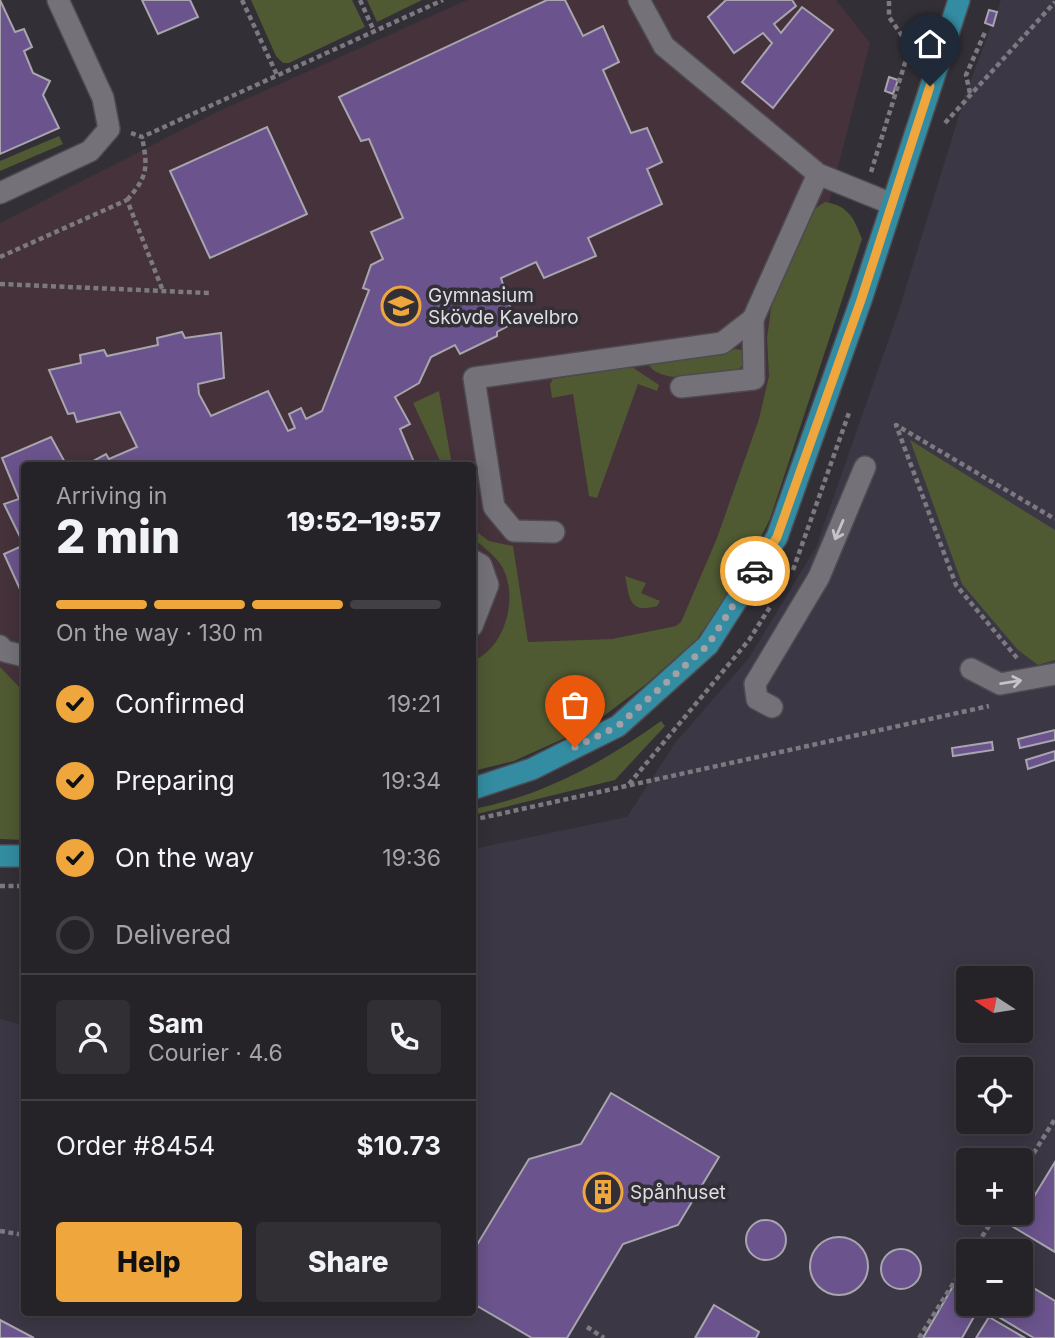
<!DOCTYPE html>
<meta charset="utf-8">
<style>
:root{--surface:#262328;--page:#322f34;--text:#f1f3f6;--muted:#a4a4a8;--line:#424045;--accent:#efa73d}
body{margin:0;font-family:Inter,sans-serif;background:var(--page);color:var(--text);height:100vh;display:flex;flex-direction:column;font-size:26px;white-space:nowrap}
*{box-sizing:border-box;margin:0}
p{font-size:23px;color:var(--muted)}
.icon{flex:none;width:38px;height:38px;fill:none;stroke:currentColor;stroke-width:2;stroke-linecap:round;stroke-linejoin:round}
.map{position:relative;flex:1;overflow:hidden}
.sheet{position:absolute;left:21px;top:462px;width:455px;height:854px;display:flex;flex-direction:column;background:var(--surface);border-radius:7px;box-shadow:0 4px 18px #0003,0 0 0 2px var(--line)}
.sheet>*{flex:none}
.needle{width:46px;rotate:282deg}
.controls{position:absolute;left:956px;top:966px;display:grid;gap:14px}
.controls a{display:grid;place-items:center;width:77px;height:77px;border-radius:7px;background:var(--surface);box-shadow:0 4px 18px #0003,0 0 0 2px var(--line);font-size:35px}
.pin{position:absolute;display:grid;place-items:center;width:60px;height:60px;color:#fff;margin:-72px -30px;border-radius:50% 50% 50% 0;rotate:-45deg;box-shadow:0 0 7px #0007}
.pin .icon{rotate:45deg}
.courier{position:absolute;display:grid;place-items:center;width:70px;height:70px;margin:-35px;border:5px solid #efa73d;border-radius:50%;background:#fff;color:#222;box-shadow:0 2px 9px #0007}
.overview em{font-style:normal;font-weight:800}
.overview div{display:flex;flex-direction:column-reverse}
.overview{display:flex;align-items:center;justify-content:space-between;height:119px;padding:0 35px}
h1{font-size:46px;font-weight:800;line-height:52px}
.bar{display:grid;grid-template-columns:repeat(4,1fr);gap:10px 7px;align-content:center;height:84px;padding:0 35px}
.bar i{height:9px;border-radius:5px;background:var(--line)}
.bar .active{background:var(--accent)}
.bar p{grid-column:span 4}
.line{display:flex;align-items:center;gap:18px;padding:0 35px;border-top:2px solid var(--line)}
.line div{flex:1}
.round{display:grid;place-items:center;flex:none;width:74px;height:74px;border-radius:7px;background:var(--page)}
ol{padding:0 35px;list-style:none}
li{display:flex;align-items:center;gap:21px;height:77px}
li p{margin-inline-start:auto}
li .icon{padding:7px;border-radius:50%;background:var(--accent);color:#111;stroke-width:4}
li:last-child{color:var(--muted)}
li i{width:38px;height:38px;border:4px solid var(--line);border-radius:50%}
.primary-button{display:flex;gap:14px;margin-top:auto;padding:14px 35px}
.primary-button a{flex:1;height:80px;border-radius:7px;background:var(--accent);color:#111;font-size:28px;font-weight:800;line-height:80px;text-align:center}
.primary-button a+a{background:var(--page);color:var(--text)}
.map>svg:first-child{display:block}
</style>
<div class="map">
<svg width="1055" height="1338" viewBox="0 0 1055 1338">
<rect width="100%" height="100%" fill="#322f36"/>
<path fill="#3c3744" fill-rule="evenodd" d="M1001,0H1055V1338H0V1019L24,1025V1312H472L473,849L627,817L675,743L749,658L816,547L898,313L965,96ZM968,978H1020V1031H968ZM968,1069H1020V1122H968ZM968,1160H1020V1213H968ZM968,1251H1020V1304H968Z"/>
<path fill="#45323a" d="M467,0H836L870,43L781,389L681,643L473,703L472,466H24V710L0,679V223L217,112Z"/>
<g fill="#4f5932">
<path d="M251,0H352L365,27L289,63H283L276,56Z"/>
<path d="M367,0H422L377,22Z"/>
<path d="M59,136L63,144L0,171V161Z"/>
<path d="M825,202C849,206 854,218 862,239L770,519L740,578L697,639L645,685L589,727L514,761L473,771V661C505,648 520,596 501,565C494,555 483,546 473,539V529L489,541L513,546L528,642L612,639L676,626L681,622L717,538L759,419L769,376L767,338L773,294L810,212Z"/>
<path d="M736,349L742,350L743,365L736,372C712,373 659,388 647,362Z"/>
<path d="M632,367L659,385L657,391L638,384L597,498L589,496L573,394L552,398L550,384L553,379Z"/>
<path d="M439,391L452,465H442L413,403Z"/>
<path d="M910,440L1055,530V660L1038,665L1018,650L962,584Z"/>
<path d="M625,576L646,583L641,593L660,601L657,606C628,614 630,598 625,576Z"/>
<path d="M0,667L24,692V840L0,839Z"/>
<path d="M661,721L665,726L615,780L473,815V809C543,796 604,762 661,721Z"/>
</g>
<g fill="#6b548d" stroke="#a8a5ae" stroke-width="2">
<path d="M0,0L15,32L24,29L32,47L24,51L33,73L50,81L43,95L59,128L0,154Z"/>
<path d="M142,0H190L198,17L158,34Z"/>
<path d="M547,0H565L583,36L603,26L619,62L603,70L631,133L647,128L662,162L647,169L662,204L588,238L596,256L544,278L536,262L501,278L515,322L497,332V336L460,354L455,345L431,357L419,383L395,397L410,424L400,429L414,462L406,466H84L106,454L109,459L137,447L120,412L77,422L74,413L68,414L49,370L81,363L80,355L104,350L107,356L158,345L157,338L182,332L185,338L221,333L224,378L198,384L199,394L211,416L268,391L288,431L295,428L289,414L301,408L306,419L322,411L369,290L363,288L371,265L383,259L371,232L403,218L369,139L361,141L339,97Z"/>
<path d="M726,0H792L796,6L774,24L781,33L802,7L833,30L773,108L742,82L772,43L763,33L734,53L708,17Z"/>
<path d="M989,10L997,12L993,26L985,23Z"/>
<path d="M889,77L898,80L893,94L885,91Z"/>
<path d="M267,127L307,214L210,258L170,171Z"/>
<path d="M51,437L67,466H24V545L4,504L19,499L2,458Z"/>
<path d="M24,545V598L4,554Z"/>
<path d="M1055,730V740L1020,748L1018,739Z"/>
<path d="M992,742L993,750L953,756L952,748Z"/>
<path d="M1055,751V760L1028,769L1026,760Z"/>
<path d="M611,1093L719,1157L678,1225L623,1244L567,1338H532L472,1303V1253L529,1159L581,1144Z"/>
<path d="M1055,1162V1252L1000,1219L1004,1213H1020V1198L1030,1203Z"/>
<circle cx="766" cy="1240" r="20"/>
<circle cx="839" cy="1266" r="29"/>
<circle cx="901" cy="1269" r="20"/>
<path d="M968,1279V1304H1020V1280L1055,1301V1338H1034L980,1306L962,1338H923L956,1281L964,1286Z"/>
<path d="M714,1305L759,1332L756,1338H695Z"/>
<path d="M989,1317L1025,1338H976Z"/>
<path d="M0,1320L34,1338H0Z"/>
</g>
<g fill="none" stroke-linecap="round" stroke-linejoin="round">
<defs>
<g id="minor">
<path d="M639,0L664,46L818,174L892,204"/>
<path d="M0,193L90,151L109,129L103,98L58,0"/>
<path d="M681,387L754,379L753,319"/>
<path d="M554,532L514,531L494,507L474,378L722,343L753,319L818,174"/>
<path d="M472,560L481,565L488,585L472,626"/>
<path d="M0,646L4,651L24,656"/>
<path d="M971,669L1000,684L1055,674"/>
<path d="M772,707L757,699L755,684L819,577L865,467"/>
</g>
<g id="major">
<path d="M472,789L532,769L618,726L708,645L777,537L861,300L959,0"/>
<path d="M0,856H24"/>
</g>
</defs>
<use href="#minor" stroke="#4d4b51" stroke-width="24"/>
<use href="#major" stroke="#4d4b51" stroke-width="24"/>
<g stroke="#7c7a80" stroke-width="4.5" stroke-dasharray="5 3.5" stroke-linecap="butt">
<path d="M242,0L277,75"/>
<path d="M360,0L374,31"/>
<path d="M970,93L966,75L986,30"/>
<path d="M945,123L1055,2"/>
<path d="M131,133L142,137L443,0"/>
<path d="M871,172L910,47L889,17V0"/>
<path d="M127,200C148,176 148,168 142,137"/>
<path d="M0,257L127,200L163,291"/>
<path d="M0,284L209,293"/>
<path d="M793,570L850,410"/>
<path d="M1017,658L956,585L896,425L1055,519"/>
<path d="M629,784L749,640L770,607"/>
<path d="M472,820L989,706"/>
<path d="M0,886H24"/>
<path d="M1020,1175L1055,1119"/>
<path d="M0,1231L24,1235"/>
<path d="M973,1251L997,1213"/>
<path d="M587,1327L604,1338"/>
<path d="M919,1338L968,1260"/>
</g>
<use href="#minor" stroke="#747179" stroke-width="21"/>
<use href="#major" stroke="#338ca1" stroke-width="21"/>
</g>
<defs><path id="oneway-shaft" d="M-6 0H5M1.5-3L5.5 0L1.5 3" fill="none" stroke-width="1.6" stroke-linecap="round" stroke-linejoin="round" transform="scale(1.75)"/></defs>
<g stroke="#c4c3c8">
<use href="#oneway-shaft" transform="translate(839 530) rotate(113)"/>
<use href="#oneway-shaft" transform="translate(1011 682) rotate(-9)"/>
</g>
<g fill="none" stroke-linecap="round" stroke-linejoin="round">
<path stroke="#a2a1a6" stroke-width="7" stroke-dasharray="0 12.6" d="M575,747L618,726L708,645L755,571"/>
<path stroke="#efa73d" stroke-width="9" d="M755,571L777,537L861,300L930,86"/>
</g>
<defs>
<symbol id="school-ring" viewBox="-11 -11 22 22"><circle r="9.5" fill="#322f36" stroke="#efa73d" stroke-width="1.5"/><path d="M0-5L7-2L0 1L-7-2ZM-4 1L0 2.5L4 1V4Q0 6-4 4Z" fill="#efa73d"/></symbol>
<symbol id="building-ring" viewBox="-11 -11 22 22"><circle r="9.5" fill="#322f36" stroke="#efa73d" stroke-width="1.5"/><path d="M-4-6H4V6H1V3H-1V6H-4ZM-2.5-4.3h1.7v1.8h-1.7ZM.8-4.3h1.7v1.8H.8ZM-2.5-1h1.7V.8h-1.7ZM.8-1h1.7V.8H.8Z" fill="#efa73d"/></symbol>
</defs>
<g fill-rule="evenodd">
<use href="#school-ring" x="379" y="284" width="44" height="44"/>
<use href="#building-ring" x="581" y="1170" width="44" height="44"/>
</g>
<g text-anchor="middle" stroke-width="7" stroke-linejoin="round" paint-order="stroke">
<g font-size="19" fill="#dfdee2" stroke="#322f36" text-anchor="start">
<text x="428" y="302">Gymnasium<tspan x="428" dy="22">Skövde Kavelbro</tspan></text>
<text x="630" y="1199">Spånhuset</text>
</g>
</g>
</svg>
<div class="controls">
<a><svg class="needle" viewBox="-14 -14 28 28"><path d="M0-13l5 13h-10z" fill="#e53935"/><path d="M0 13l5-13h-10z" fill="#a4a4a8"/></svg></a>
<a><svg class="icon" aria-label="locate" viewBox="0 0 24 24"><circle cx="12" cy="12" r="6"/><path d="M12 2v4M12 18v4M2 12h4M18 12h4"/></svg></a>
<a>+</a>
<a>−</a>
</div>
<div class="pin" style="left:575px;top:747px;background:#ea580c"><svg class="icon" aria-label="bag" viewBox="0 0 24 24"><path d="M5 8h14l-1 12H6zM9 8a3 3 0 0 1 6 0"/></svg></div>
<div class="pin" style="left:930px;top:86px;background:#1f2937"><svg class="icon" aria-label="home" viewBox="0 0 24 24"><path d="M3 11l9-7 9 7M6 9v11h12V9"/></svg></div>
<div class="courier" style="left:755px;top:571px"><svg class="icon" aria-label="car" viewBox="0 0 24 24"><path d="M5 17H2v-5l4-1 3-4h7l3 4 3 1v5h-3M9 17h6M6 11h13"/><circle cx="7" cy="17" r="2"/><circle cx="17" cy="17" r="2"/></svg></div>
<section class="sheet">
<div class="overview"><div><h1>2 min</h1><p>Arriving in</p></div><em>19:52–19:57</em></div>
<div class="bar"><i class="active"></i><i class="active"></i><i class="active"></i><i></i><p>On the way · 130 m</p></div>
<ol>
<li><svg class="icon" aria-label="check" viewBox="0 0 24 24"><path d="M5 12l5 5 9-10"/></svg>Confirmed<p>19:21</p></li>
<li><svg class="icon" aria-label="check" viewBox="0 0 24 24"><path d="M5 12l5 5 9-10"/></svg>Preparing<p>19:34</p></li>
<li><svg class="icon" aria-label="check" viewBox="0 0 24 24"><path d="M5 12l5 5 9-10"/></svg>On the way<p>19:36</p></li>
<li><i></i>Delivered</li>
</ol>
<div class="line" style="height:126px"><a class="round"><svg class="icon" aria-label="person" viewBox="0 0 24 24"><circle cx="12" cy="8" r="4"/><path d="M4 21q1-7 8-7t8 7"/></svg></a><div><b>Sam</b><p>Courier · 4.6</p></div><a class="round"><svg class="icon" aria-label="phone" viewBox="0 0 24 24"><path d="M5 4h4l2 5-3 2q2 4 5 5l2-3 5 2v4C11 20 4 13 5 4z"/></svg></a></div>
<div class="line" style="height:91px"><div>Order #8454</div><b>$10.73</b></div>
<div class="primary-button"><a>Help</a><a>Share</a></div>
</section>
</div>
